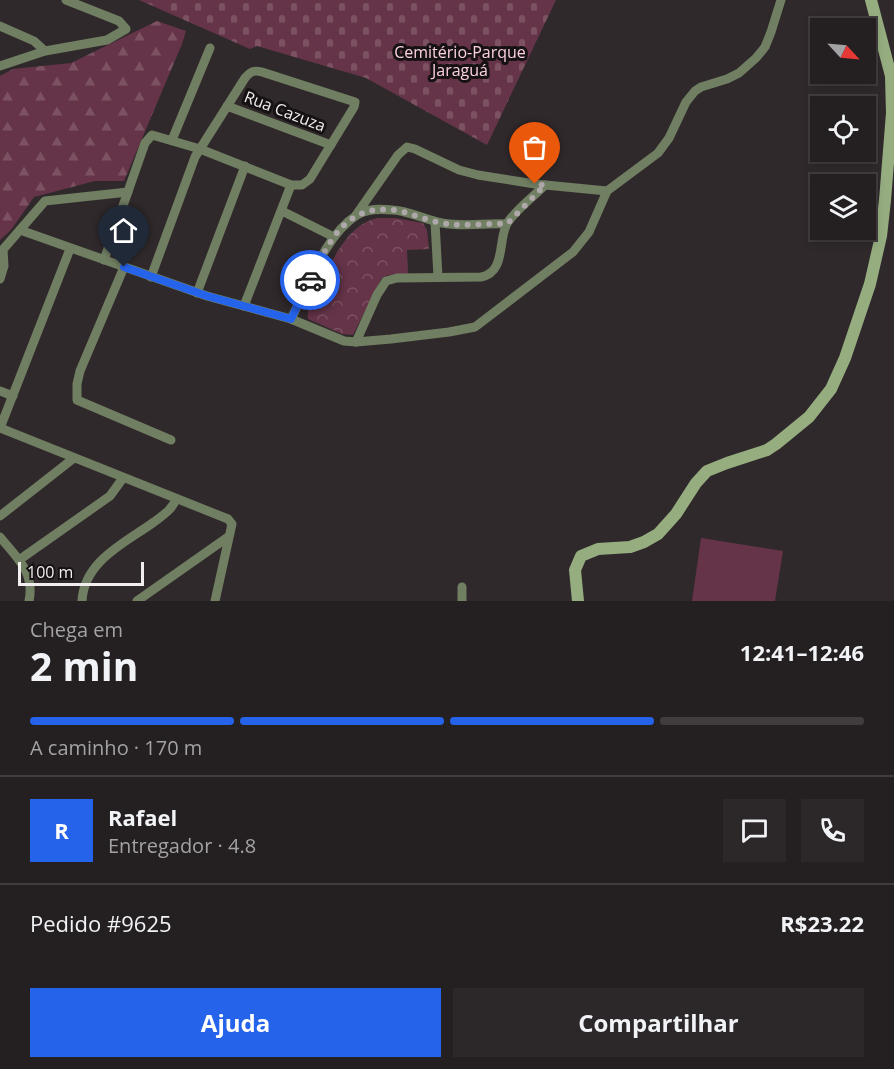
<!DOCTYPE html>
<html lang="pt">
<meta charset="utf-8">
<style>
:root{--surface:#241f20;--page:#2c2729;--text:#f1f3f6;--muted:#a3a2a5;--line:#413d3e;--accent:#2563eb}
body{margin:0;font-family:"Open Sans",sans-serif;background:var(--page);color:var(--text);height:100vh;display:flex;flex-direction:column;font-size:22px;white-space:nowrap}
*{box-sizing:border-box;margin:0}
p{font-size:20px;color:var(--muted)}
.icon{flex:none;width:33px;height:33px;fill:none;stroke:currentColor;stroke-width:2;stroke-linecap:round;stroke-linejoin:round}
.map{position:relative;height:601px;overflow:hidden}
.sheet{display:flex;flex-direction:column;background:var(--surface);flex:1}
.sheet>*{flex:none}
.needle{width:39px;rotate:116deg}
.fabs{position:absolute;left:810px;top:18px;display:grid;gap:12px}
.fabs a{display:grid;place-items:center;width:66px;height:66px;border-radius:0px;background:var(--surface);box-shadow:0 3px 9px #0003,0 0 0 2px var(--line);font-size:30px}
.scale{position:absolute;left:18px;bottom:15px;width:126px;box-sizing:border-box;padding-left:6px;border:3px solid #f2edef;border-top:0;font-size:16px;line-height:21px;white-space:nowrap;color:#f2edef;-webkit-text-stroke:4px #161213;paint-order:stroke}
.pin{position:absolute;display:grid;place-items:center;width:51px;height:51px;color:#fff;margin:-62px -26px;border-radius:50% 50% 50% 0;rotate:-45deg;box-shadow:0 0 6px #0007}
.pin .icon{rotate:45deg}
.courier{position:absolute;display:grid;place-items:center;width:60px;height:60px;margin:-30px;border:4px solid #2563eb;border-radius:50%;background:#fff;color:#222;box-shadow:0 2px 8px #0007}
.headline em{font-style:normal;font-weight:700}
.headline div{display:flex;flex-direction:column-reverse}
.headline{display:flex;align-items:center;justify-content:space-between;height:102px;padding:0 30px}
h1{font-size:39px;font-weight:700;line-height:45px}
.bar{display:grid;grid-template-columns:repeat(4,1fr);gap:9px 6px;align-content:center;height:72px;padding:0 30px}
.bar i{height:8px;border-radius:4px;background:var(--line)}
.bar .active{background:var(--accent)}
.bar p{grid-column:span 4}
.line{display:flex;align-items:center;gap:15px;padding:0 30px;border-top:2px solid var(--line)}
.line div{flex:1}
.round{display:grid;place-items:center;flex:none;width:63px;height:63px;border-radius:0px;background:var(--page)}
.cta{display:flex;gap:12px;margin-top:auto;padding:12px 30px}
.cta a{flex:1;height:69px;border-radius:0px;background:var(--accent);color:#fff;font-size:24px;font-weight:700;line-height:69px;text-align:center}
.cta a+a{background:var(--page);color:var(--text)}
.map>svg:first-child{display:block}
</style>
<div class="map">
<svg width="894" height="601" viewBox="0 0 894 601">
<defs>
<pattern id="forest-firs" width="22" height="20" patternUnits="userSpaceOnUse" patternTransform="scale(1.5)"><rect width="22" height="20" fill="#653448"/><path d="M5 1l3.5 6h-7zM16 11l3.5 6h-7z" fill="#7c5263"/></pattern>
<pattern id="cemetery-stones" width="16" height="16" patternUnits="userSpaceOnUse" patternTransform="scale(1.5)"><rect width="16" height="16" fill="#653448"/><path d="M2 7V4a2 2 0 0 1 4 0v3zM10 15v-3a2 2 0 0 1 4 0v3z" fill="#7c5263"/></pattern>
<pattern id="park-crowns" width="20" height="18" patternUnits="userSpaceOnUse" patternTransform="scale(1.5)"><rect width="20" height="18" fill="#653448"/><path d="M2 6a3 3 0 1 1 6 0M12 15a3 3 0 1 1 6 0" fill="none" stroke="#7c5263"/></pattern>
</defs>
<rect width="100%" height="100%" fill="#30292b"/>
<path fill="url(#forest-firs)" d="M157,21L186,31L182,44L124,181H95L34,197L11,230L0,240V76L13,69L71,63Z"/>
<path fill="url(#cemetery-stones)" d="M139,0H556L487,145L366,78L257,46L250,49Z"/>
<path fill="url(#park-crowns)" d="M377,218H395L423,223L427,230L429,249L407,250L408,274L388,275L381,279L353,335L342,334L308,319C306,307 315,295 320,284C333,260 347,225 377,218Z"/>
<path fill="#653448" d="M701,538L783,551L775,601H692Z"/>
<g fill="none" stroke-linecap="round" stroke-linejoin="round">
<g stroke="#707e62" stroke-width="9">
<path d="M0,26L34,41L45,51"/>
<path d="M0,66L45,51L107,40L126,29L119,21L66,0"/>
<path d="M227,106L331,145"/>
<path d="M172,140L210,48"/>
<path d="M282,211L334,237"/>
<path d="M356,215L398,155L407,147L415,149L459,170L478,175L535,184L607,191"/>
<path d="M435,222L438,277"/>
<path d="M20,230L207,296L291,319L344,341L356,342L391,339L449,332L475,327L573,252L589,232L607,191L658,153L669,138L686,102L695,91L701,87L727,79L739,73L756,58L765,47L771,32L781,0"/>
<path d="M0,253L45,201L128,192"/>
<path d="M104,260L145,143L152,135L200,149L291,185H302L310,179L354,107L355,102L262,72C254,70 251,71 245,78L200,149L195,157L151,277"/>
<path d="M124,267L80,371L77,384V400L171,440"/>
<path d="M0,279L4,266L3,250"/>
<path d="M197,293L245,166"/>
<path d="M244,306L291,185"/>
<path d="M291,319C308,286 325,235 357,215C367,208 382,209 393,210C410,211 425,220 442,223C463,227 485,223 506,224"/>
<path d="M356,342L377,295L386,281L397,278L481,277C507,272 497,238 508,222C517,209 534,196 545,185"/>
<path d="M0,391L13,396"/>
<path d="M0,428L228,519L232,524L215,601"/>
<path d="M0,428L70,249"/>
<path d="M0,516L74,458"/>
<path d="M0,537C17,558 35,572 29,601"/>
<path d="M19,560L110,496L123,478"/>
<path d="M82,601C84,561 125,543 154,522C163,515 172,510 176,499"/>
<path d="M137,601L228,537"/>
<path d="M462,601V587"/>
</g>
<path stroke="#96ad80" stroke-width="12" d="M578,601L575,570L581,556L598,549L630,547L644,542L658,534L676,514L696,483L707,471L727,463L767,450L776,444L809,417L831,389L845,358L870,284L881,236L885,200L892,113L891,76L871,0"/>
</g>
<g fill="none" stroke-linecap="round" stroke-linejoin="round">
<path stroke="#aea8aa" stroke-width="6" stroke-dasharray="0 10.8" d="M310,280C329,243 344,204 394,210C410,212 426,221 442,223C464,227 485,223 507,224L545,185L535,184"/>
<path stroke="#2563eb" stroke-width="8" d="M124,267L207,296L291,319L310,280"/>
</g>
<g text-anchor="middle" stroke-width="6" stroke-linejoin="round" paint-order="stroke">
<g font-size="16" fill="#fbd0df" stroke="#161213">
<text x="460" y="58">Cemitério-Parque<tspan x="460" dy="18">Jaraguá</tspan></text>
</g>
<g font-size="16" fill="#f2edef" stroke="#161213">
<text transform="translate(285 111) rotate(21)" y="6">Rua Cazuza</text>
</g>
</g>
</svg>
<div class="fabs">
<a><svg class="needle" viewBox="-14 -14 28 28"><path d="M0-13l5 13h-10z" fill="#e53935"/><path d="M0 13l5-13h-10z" fill="#a3a2a5"/></svg></a>
<a><svg class="icon" aria-label="locate" viewBox="0 0 24 24"><circle cx="12" cy="12" r="6"/><path d="M12 2v4M12 18v4M2 12h4M18 12h4"/></svg></a>
<a><svg class="icon" aria-label="layers" viewBox="0 0 24 24"><path d="M12 4l9 5-9 5-9-5zM3 14l9 5 9-5"/></svg></a>
</div>
<div class="scale">100 m</div>
<div class="pin" style="left:535px;top:184px;background:#ea580c"><svg class="icon" aria-label="bag" viewBox="0 0 24 24"><path d="M5 8h14l-1 12H6zM9 8a3 3 0 0 1 6 0"/></svg></div>
<div class="pin" style="left:124px;top:267px;background:#1f2937"><svg class="icon" aria-label="home" viewBox="0 0 24 24"><path d="M3 11l9-7 9 7M6 9v11h12V9"/></svg></div>
<div class="courier" style="left:310px;top:280px"><svg class="icon" aria-label="car" viewBox="0 0 24 24"><path d="M5 17H2v-5l4-1 3-4h7l3 4 3 1v5h-3M9 17h6M6 11h13"/><circle cx="7" cy="17" r="2"/><circle cx="17" cy="17" r="2"/></svg></div>
</div>
<section class="sheet">
<div class="headline"><div><h1>2 min</h1><p>Chega em</p></div><em>12:41–12:46</em></div>
<div class="bar"><i class="active"></i><i class="active"></i><i class="active"></i><i></i><p>A caminho · 170 m</p></div>
<div class="line" style="height:108px"><b class="round" style="background:var(--accent);color:#fff">R</b><div><b>Rafael</b><p>Entregador · 4.8</p></div><a class="round"><svg class="icon" aria-label="chat" viewBox="0 0 24 24"><path d="M4 5h16v11H9l-5 4z"/></svg></a><a class="round"><svg class="icon" aria-label="phone" viewBox="0 0 24 24"><path d="M5 4h4l2 5-3 2q2 4 5 5l2-3 5 2v4C11 20 4 13 5 4z"/></svg></a></div>
<div class="line" style="height:78px"><div>Pedido #9625</div><b>R$23.22</b></div>
<div class="cta"><a>Ajuda</a><a>Compartilhar</a></div>
</section>
